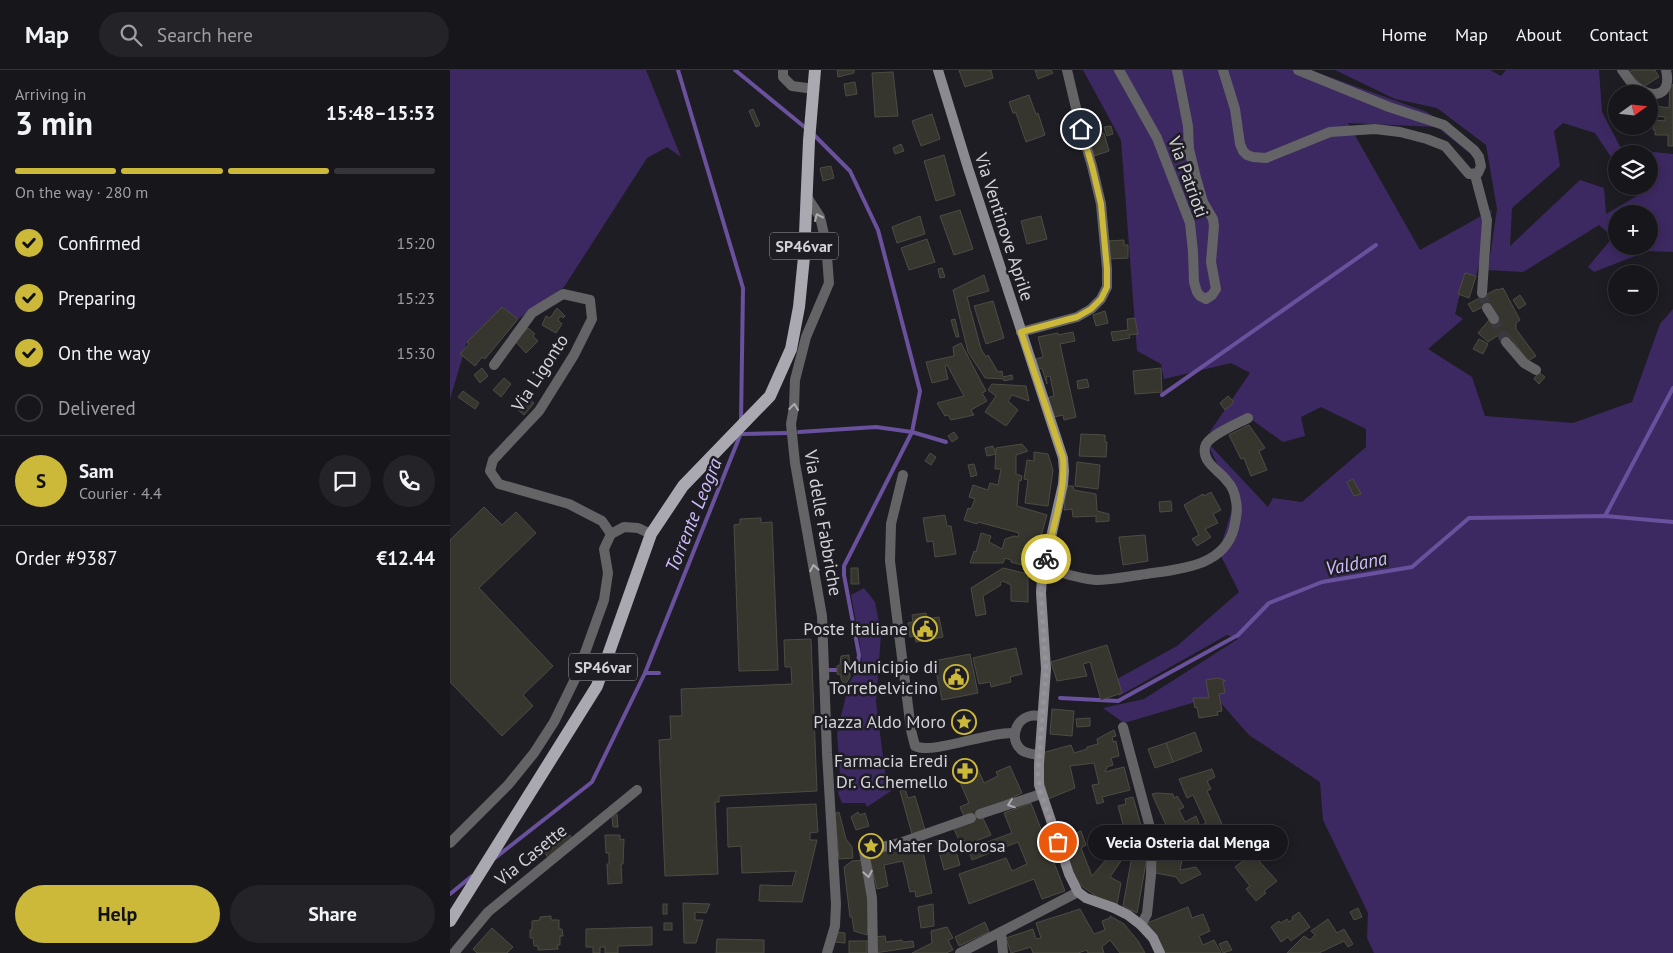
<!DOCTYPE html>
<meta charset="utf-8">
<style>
:root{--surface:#17161b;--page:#242328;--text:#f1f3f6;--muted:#9e9fa3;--line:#36353a;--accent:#ccb939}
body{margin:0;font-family:"PT Sans",sans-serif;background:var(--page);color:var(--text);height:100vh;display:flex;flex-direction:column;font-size:19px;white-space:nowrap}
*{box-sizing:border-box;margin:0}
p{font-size:16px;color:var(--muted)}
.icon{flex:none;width:28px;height:28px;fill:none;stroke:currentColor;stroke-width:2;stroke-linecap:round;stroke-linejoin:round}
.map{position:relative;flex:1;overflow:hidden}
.sheet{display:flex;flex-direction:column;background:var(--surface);width:450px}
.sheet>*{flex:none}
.needle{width:32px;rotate:75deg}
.fabs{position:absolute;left:1158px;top:15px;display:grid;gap:10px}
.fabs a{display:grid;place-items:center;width:50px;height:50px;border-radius:50%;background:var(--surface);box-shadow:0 2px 12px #0003,0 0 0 1px var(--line);font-size:25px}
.pin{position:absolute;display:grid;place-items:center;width:42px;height:42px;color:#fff;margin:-21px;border:2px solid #fff;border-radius:50%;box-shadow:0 1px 5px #0007}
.courier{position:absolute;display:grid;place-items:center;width:50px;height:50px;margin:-25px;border:4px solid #ccb939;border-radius:50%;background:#fff;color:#222;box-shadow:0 1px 6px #0007}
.bubble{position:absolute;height:35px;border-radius:18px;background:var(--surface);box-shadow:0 2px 12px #0003,0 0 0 1px var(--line);font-size:16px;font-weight:800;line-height:35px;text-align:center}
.overview em{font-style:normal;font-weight:800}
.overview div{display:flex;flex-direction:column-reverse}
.overview{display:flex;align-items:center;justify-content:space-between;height:85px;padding:0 15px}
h1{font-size:32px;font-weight:800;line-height:38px}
.bar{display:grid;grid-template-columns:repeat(4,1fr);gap:8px 5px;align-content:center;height:60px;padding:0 15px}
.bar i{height:6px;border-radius:4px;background:var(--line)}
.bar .active{background:var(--accent)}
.bar p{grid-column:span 4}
.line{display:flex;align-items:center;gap:12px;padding:0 15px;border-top:1px solid var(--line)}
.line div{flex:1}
.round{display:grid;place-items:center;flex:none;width:52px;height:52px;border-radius:26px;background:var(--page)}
ol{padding:0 15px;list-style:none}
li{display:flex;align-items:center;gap:15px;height:55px}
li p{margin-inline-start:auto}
li .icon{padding:5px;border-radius:50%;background:var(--accent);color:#111;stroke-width:4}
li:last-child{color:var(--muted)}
li i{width:28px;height:28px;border:2px solid var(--line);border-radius:50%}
.primary-button{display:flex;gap:10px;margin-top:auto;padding:10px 15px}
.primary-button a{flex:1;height:58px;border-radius:30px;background:var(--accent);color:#111;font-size:20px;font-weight:800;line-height:58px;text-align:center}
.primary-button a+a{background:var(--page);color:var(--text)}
header{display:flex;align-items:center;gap:30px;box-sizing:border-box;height:70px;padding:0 25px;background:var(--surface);border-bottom:1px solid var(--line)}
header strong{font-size:24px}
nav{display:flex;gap:28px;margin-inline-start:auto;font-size:18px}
.search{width:350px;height:45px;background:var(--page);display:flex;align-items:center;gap:12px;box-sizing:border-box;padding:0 18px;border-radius:28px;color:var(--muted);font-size:19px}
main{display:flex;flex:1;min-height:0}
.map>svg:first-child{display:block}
</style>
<header>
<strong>Map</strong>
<div class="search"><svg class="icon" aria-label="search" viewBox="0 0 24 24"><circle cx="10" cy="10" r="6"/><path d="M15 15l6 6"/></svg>Search here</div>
<nav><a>Home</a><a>Map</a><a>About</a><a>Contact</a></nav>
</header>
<main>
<section class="sheet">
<div class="overview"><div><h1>3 min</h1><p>Arriving in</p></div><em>15:48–15:53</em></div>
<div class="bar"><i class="active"></i><i class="active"></i><i class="active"></i><i></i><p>On the way · 280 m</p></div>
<ol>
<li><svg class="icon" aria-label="check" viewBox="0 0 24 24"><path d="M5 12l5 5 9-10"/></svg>Confirmed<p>15:20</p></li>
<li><svg class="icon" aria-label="check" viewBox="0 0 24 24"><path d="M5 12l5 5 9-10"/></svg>Preparing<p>15:23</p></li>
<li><svg class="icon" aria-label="check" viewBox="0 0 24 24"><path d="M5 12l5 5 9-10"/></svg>On the way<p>15:30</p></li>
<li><i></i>Delivered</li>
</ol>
<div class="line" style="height:90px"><b class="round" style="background:var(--accent);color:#111">S</b><div><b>Sam</b><p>Courier · 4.4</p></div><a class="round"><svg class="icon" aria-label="chat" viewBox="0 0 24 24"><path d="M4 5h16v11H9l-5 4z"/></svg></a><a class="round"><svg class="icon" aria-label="phone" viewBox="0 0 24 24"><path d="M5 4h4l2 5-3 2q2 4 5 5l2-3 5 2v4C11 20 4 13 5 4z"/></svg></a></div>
<div class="line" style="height:65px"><div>Order #9387</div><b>€12.44</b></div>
<div class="primary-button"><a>Help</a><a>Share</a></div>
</section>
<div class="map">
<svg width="1223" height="883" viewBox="0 0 1223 883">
<rect width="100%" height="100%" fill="#1f1d24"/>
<g fill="#3c2961" fill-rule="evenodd">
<path d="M0,0H196L231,87L217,77L197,88L114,217L68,249L52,237L17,272L0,329Z"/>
<path d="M633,0H860L977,42L1024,77L1028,90L987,57L898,53L970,180L1042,140L1026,206L1015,203L1005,244L1013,249L978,279L1022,307L1035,346L1123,353L1182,332L1210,254L1223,239V883H924L917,868L918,843L873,750L870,712L799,665L769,631L768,608L756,610L759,628L674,653L653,638L694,629L788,569L777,565L669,626L667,609L727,576L789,522L769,482L785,430L756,371L818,437L823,428L852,432L916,377V359L871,337L851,347L855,366L833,372L795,345L759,363L800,303L781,293L714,309L711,294L687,281L671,70Z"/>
<path d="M885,0H1040L1051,6L1056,0H1149L1152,42L1174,84H1166V93H1165L1145,63L1113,53L1104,61L1110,96L1062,138L1060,176L1130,110L1154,118L1156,144L1199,119L1197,116H1199V84H1192L1194,81L1223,84V182L1198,181L1144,202L1138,197L1163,167L1149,155L1073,202L1038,200L1047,139L1036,75L987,38L945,29ZM1166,144H1199V176H1166Z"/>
<path d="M414,518L425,532L431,564L426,632L435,702L441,721L417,737L415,733H392L388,723L390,706L387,663L399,613L412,593L409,568L401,525Z"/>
</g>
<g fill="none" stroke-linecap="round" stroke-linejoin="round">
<g stroke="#6a519d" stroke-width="4">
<path d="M228,0L293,218L291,351"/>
<path d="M285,0L357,59"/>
<path d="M362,63L400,101L428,160L470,321L462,362L394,496V505L409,585L408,593L405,600"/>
<path d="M712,325L926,175"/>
<path d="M349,362L426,357L462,362L496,372"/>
<path d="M291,364L338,363"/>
<path d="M1155,446L1223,318"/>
<path d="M380,600H405L410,603"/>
<path d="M195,603H209"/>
<path d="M610,628L668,631L788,565L819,533L872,512L962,497L1019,448L1155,446L1223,452"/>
<path d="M45,788L142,712L195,603L291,363"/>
<path d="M0,824L22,806"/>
</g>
</g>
<g fill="#37362e" stroke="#4d4c43">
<path d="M387,0H404V3L388,7Z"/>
<path d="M509,0H541L543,8L515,17Z"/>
<path d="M585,0H601L603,3L588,9Z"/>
<path d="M1183,0H1205L1209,7L1193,17L1179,2Z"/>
<path d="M443,2L448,46L425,47L422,3Z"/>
<path d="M405,12L407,24L396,26L394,14Z"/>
<path d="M1223,14V76H1218V65H1205V60H1203L1204,50L1215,51V47L1205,46V40H1200V35L1219,38L1220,19Z"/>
<path d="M579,25L586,44L588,43L595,65L576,72L566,43H563L559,32Z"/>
<path d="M303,39L310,55L306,57L299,41Z"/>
<path d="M482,44L490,69L471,76L462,51Z"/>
<path d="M661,56L663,64L657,66L654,57Z"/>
<path d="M654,63L659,81L644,86L639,67Z"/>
<path d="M451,74L454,81L445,84L443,78Z"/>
<path d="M494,85L505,125L486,131L474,91Z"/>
<path d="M381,96L384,108L373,111L370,98Z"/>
<path d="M510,140L523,179L504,185L490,146Z"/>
<path d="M470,146L475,164L447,173L442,157Z"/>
<path d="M591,146L597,169L577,174L571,151Z"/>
<path d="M477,169L485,192L459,200L451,178Z"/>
<path d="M674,170V175H678V188L659,189L658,171Z"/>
<path d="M492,198L495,207L490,208L488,199Z"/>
<path d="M1015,203L1026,206L1019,228L1008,224Z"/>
<path d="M534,205L539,221L517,227L531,279L536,287L538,285L548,302L552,301L553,307L562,305L563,309L554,311V309L535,308L518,282L503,220Z"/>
<path d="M1053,218L1070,250L1066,253V259L1086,286L1078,291L1058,264L1053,267L1050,264L1038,272L1028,263L1040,249L1038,234L1023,242L1018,234L1047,219L1048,220Z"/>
<path d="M1070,225L1076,234L1069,239L1063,230Z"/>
<path d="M543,231L554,268L536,274L524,236Z"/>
<path d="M52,237L68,249L35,289L32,287L25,296L10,284L19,274L17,272Z"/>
<path d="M107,238L115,246L113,248L110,246L108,250L112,254L106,263L92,255L96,246L100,248Z"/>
<path d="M655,241L658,253L646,256L643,245Z"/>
<path d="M685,248L688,264L679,265L680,268L663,271L661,262L678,260L677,249Z"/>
<path d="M505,249L509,267H506L501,250Z"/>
<path d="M78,258L85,264L83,266L88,271L76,283L65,271Z"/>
<path d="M623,262L625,271L610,274L626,347L614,350L613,345L604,347L597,328L604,326L600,306L596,307L597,314L592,298L589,299L586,289L593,287L588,267L608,263V265Z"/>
<path d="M1029,269L1038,274L1033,284L1023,279Z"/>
<path d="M511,273L536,321L532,323L537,331L521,340L524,345L501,350L498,345L495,346L487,333L514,326L497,295L495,296L498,309L482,313L476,292L504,286L503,277Z"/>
<path d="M32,298L38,306L30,313L24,305Z"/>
<path d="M711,298L712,322L685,324L683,301Z"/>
<path d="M1089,302L1095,307L1089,314L1084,309Z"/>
<path d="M54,308L61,314L51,327L43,320Z"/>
<path d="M637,309L639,317L628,319L627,311Z"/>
<path d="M542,314L576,316L579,331L562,325L558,331L568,340L556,356L535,342L546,326L538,320Z"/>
<path d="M13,321L29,333L25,339L8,327Z"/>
<path d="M778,326L784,332L775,340L770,333Z"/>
<path d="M79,329L84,333L74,345L68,340Z"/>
<path d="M799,355L815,378L809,381L817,400L801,406L794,388L791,389L779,365Z"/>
<path d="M504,362L508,368L502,372L498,366Z"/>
<path d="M631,364L655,365V372H657L656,387L629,386Z"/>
<path d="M572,374L578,381L566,385V404L572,406L571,411L569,410L567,436L597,445L582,498L561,492V490L555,488L553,493H520L524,481L526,482L531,463L541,466L539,472L552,479L555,469L564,466L568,467L569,463L528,452L527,454L514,450L518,438L521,439L525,429L519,427L523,415L538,420L540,413L548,415L551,399H545L546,378Z"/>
<path d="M543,376L546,384L537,386L535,378Z"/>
<path d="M584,382L598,384L603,400L598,436L575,433L578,410L574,409L577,390L584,391Z"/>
<path d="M480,383L486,387L481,395L475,391Z"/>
<path d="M627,392L650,395L648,419L625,416Z"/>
<path d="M524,394L527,405L521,407L518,395Z"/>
<path d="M903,409L911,424L904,426L897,412Z"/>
<path d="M616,416H623L624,420L646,424L647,441L659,444V451L646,452V446L623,447L622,439L614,440Z"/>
<path d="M761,422L771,440L763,444L768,453L755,459L761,467L747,476L742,469L749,465L734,435L753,424L754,426Z"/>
<path d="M721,431L722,441L710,442L709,432Z"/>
<path d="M34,437L52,455L66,442L86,463L29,518L103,596L73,625L83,636L52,666L0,612V470Z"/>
<path d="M495,445L497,456H501L506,484L485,487L483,471L477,472L473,448Z"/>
<path d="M311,448V453L322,452L328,600L289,601L284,455L290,454V449Z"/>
<path d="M695,465L698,491L673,495L669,467Z"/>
<path d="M401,498H408L409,514H401Z"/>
<path d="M553,498L578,504V532L561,531V515L553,511L550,513L551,515L533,526L536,544L526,546L521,518Z"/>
<path d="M476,543L477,549L489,547L493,567L466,572L465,566L460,567L458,553L463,552L462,545Z"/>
<path d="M361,569L367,721L269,726V732H265L268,804L215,806L209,670L221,669L220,646H232L231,619L342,614L341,597H335L334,570Z"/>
<path d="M657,575L672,623L651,630L640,592L633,594L637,606L607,611L601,592Z"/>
<path d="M566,578L572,604L560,607L561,612L541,617L540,612L529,614L523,588Z"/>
<path d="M520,584L528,623L492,630L484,591Z"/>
<path d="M399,585L400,607L395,615L391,609V605L387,604V596L390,595L391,586Z"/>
<path d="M768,608L776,611H773L775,623L769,624L772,641L767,642L768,645L749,648L747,637L745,638L743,628H759L756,610Z"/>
<path d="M602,639L624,641L622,666L600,664Z"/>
<path d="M640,648V656L627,657L626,649Z"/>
<path d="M664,660L666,666L662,667L663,672L666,671L669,686L661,688L663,695L657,697L655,702L674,697L680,720L652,727L654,732L647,734L642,715L649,714L644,693L620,696L625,718L598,729L593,708L592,683L621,675L624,683L637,679V677L648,674L647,669Z"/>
<path d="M745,662L752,681L723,692L716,673Z"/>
<path d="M716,673L723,692L705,698L698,679Z"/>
<path d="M526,695L534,713L548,706L546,702L560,696L572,723L530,742L541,765L512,777L504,759L514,746L510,737L519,733L506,703Z"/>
<path d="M762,699L765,707L757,711L761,719L757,721L772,754L750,764L748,759L745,760L746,762L732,768L733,770L720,776L712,757L716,755L702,724L707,723L723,724L724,728L727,726L734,737L729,740L735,752L746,746L750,756L756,753L743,725L737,728L729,709Z"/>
<path d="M455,719L458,728L465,726L475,760L462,764L450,721Z"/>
<path d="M683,727L694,766L661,774L658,762H675L668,736L676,734L675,729Z"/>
<path d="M581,733L615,821L592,829L584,809L519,834L509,804L556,788L562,801L577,794L568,772L522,790L518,779L562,763L554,743Z"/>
<path d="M366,734L368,762L360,763V770H367L352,832L309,831L310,815L342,816L346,801L292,803L291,776L278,777L277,738Z"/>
<path d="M389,742L396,769L402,777L403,788L389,789L386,755L383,744Z"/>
<path d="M408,742L410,745L415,743L419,756L406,760L401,747Z"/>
<path d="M167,744L168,757H163L162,748Z"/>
<path d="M631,761L636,775L631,778L642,806L661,784L671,791L660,807L671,813L667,834L649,828L633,817L622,805L609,770Z"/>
<path d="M120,765L124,771L99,789L95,783Z"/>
<path d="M155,765H170V770L174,769L173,794H171L172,813L158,814L157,794H159V783H156Z"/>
<path d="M493,768L497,783L506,781L510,795L494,800L486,770Z"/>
<path d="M471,773L482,823L466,827L465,821L460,822L453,791L434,795L438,816L427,819L419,785Z"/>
<path d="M701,778L733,785L730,800L746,797L751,804L731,814L726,807L701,802Z"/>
<path d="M800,781L827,811L814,821L816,823L806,831L796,819L800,816L785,797L793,791L791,788Z"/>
<path d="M694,782L696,793L687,843L673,836L682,786Z"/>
<path d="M415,790L420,836L417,865L404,861L402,847H400L394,797L402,791Z"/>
<path d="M233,833L260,834L256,843L245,842V850H253L246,873H234Z"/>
<rect x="213" y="834" width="4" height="10"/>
<path d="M483,834L484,856L471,858L468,837Z"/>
<path d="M738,837L742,848L753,844L760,861L749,866L753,875L764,870L771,883H715L697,853Z"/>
<path d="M908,838L912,847L904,850L900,842Z"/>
<path d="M630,839L644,864L655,860L652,851L660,848V846L674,854L688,871L695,883H670L660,870L652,877L654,883H638L637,880L628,883H583L581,877L561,883L556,868L583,859L586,869L591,868L586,853Z"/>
<path d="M849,842L860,857L841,871L838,867L831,872L821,857L829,851L831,853L837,849L839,852L843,849L842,847Z"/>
<path d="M101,846V850H109V859H112L113,866H110V875H107L108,879L88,880V876H84L83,868H80V860H82V851L90,850V847Z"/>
<path d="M878,849L887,863L894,859L903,874L898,877L894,871L869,883H837L854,866L860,870L865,865L861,861Z"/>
<path d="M535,852L539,862L509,876L505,867Z"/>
<rect x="214" y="853" width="8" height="7"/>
<path d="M202,857V875L168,876V883H155V877H150V883H143V877H136V859Z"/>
<path d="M497,857L503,868L498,870L503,880L496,883H462L482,873L481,861Z"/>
<path d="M42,858L63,877L57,883H27L23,879Z"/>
<path d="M385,862L395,863V873L384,872Z"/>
<path d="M435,866L436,872L452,870L453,872L463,871L464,877L425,883L423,867Z"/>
<path d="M267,869L314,870V883H266Z"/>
<rect x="399" y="871" width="18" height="12"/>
<path d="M777,871L782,880L773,883L769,874Z"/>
</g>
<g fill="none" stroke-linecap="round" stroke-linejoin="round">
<g stroke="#3a383f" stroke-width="10" stroke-dasharray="10 5" stroke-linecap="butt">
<path d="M1032,223L1037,238"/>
<path d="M1044,249L1056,272"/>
</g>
<g stroke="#646366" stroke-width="10">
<path d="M333,0V7L342,16L364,19"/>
<path d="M1172,0C1176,5 1180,12 1185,16C1203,30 1222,26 1216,0"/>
<path d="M1025,105L1037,150L1032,223"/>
<path d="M357,127L370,147L376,173L379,213L356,267L345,310L344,337L341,354L345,393L372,546L377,683L386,834L385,856L377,883"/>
<path d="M1037,238L1044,249"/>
<path d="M1056,272L1074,293L1086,300"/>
<path d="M44,295L82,243L113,224L140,230L142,249L124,285L89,341L43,390L40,401L49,414L119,434L152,451L161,464"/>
<path d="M453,405L441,454L440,491L461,660L465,676C482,685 539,661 565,663"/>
<path d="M594,498C611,502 629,509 646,510C663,510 680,506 696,504C729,499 774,497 784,458C786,449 788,440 786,431C785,424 782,416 777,411C769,400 752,393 755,377C757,366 787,354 798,348"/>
<path d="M673,657L702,765L701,805L697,844L691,855"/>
<path d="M589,685C584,684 578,684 573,681C559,672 564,650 580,646C584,645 588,646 592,646"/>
<path d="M530,744L591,724"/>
<path d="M551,862L553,883"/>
<path d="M4,883L38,842L187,720"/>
<path d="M423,883L422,828L414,781L450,773L521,748"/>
</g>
<g stroke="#646366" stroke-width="10">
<path d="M669,0L707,68L740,153L743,182L744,212L747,222L750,226L756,229L762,225L766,219L761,192L764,156L763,149L753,132L746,108L739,79L738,56L727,0"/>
<path d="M773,0L785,39L790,74L793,81L797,85L803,87L816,88L880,62L925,59L950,62L977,69L995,76L1019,104L1028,103L1031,96L1029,87L1024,80L994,55L939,37L848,0"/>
<path d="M571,262L627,247L641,239L651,229L657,217V199L651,134L642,96L631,59L617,0"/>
<path d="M0,773L58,715L84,683L104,652L127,605L154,530L158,503L154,479L161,464L174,457L188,458L201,464"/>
<path d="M510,883L628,822"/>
</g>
<path stroke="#8b8a90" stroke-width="10" d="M488,0L518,98L613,388L614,401L613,414L592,507L591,523L596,599L589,694V715L619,804L628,822L636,828L664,838L678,845L691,855L703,868L710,883"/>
<path stroke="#aaa8b0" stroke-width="12" d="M0,851L147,616L201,464L233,416L320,326L341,279L349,237L354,187L359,71L365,0"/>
</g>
<defs><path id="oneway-chevron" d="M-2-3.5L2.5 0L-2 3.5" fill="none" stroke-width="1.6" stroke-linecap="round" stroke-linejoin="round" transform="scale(1.25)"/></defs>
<g stroke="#acabaf">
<use href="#oneway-chevron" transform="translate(368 147) rotate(-114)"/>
<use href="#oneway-chevron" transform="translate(344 337) rotate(-84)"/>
<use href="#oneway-chevron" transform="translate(364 498) rotate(-100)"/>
<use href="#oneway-chevron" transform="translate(561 734) rotate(161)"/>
<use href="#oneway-chevron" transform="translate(418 804) rotate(80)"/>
</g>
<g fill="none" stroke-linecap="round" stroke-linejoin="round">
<path stroke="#949398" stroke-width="5" stroke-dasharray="0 9" d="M596,489L592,507L591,523L596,600L588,704L591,724L608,772"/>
<path stroke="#ccb939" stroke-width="6" d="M596,489C603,456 616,421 613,388L571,262L627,247L641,239L651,229L657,217V199L651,134L642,96L631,59"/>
</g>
<defs>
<symbol id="civic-ring" viewBox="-11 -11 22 22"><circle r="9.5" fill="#1f1d24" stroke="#ccb939" stroke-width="1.5"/><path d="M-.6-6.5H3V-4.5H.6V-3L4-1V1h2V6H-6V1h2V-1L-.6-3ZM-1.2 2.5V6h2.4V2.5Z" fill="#ccb939"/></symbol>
<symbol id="sight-ring" viewBox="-11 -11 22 22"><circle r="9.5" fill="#1f1d24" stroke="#ccb939" stroke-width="1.5"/><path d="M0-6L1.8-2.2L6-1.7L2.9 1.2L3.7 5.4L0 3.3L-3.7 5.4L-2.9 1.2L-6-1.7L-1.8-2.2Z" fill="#ccb939"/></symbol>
<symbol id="pharmacy-ring" viewBox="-11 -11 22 22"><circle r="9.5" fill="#1f1d24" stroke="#ccb939" stroke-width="1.5"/><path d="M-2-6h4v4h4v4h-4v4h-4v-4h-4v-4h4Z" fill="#ccb939"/></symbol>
</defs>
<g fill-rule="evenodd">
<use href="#civic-ring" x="461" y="545" width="28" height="28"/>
<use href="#civic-ring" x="492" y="593" width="28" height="28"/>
<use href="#sight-ring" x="500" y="638" width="28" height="28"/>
<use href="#pharmacy-ring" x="501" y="687" width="28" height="28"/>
<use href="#sight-ring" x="407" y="762" width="28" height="28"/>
</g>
<g text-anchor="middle" stroke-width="5" stroke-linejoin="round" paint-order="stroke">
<g fill="#1f1d24" stroke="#9d9ca1" stroke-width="1">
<rect x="320" y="162.5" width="68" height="27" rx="4"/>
<rect x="119" y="583.5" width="68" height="27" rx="4"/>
</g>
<g font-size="16" font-weight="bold" fill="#d3d2d7">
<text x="354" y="182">SP46var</text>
<text x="153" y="603">SP46var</text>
</g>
<g font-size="18" fill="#d3d2d7" stroke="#1f1d24">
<text transform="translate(738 107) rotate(70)" y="6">Via Patrioti</text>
<text transform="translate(554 157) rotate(72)" y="6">Via Ventinove Aprile</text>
<text transform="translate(90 303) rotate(-57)" y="6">Via Ligonto</text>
<text transform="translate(373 453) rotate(80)" y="6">Via delle Fabbriche</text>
<text transform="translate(81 785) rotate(-39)" y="6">Via Casette</text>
</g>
<g font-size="18" fill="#d3d2d7" stroke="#1f1d24" text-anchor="end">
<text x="458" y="565">Poste Italiane</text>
<text x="488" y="603">Municipio di<tspan x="488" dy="21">Torrebelvicino</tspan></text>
<text x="496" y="658">Piazza Aldo Moro</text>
<text x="498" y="697">Farmacia Eredi<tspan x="498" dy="21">Dr. G.Chemello</tspan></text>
<text x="438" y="782" text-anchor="start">Mater Dolorosa</text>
</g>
<g font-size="19" font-style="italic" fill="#cebcfc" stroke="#1f1d24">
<text transform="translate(243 445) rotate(-68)" y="7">Torrente Leogra</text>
<text transform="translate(906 493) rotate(-10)" y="7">Valdana</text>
</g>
</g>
</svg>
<div class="fabs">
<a><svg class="needle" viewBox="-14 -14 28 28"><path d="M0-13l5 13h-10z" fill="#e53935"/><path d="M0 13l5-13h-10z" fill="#9e9fa3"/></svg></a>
<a><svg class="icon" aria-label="layers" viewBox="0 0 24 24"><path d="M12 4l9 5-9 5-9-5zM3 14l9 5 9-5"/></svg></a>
<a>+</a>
<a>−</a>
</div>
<div class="pin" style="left:608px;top:772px;background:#ea580c"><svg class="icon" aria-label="bag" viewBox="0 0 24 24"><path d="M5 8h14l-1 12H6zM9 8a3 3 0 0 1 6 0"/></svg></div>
<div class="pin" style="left:631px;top:59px;background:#1f2937"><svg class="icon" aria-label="home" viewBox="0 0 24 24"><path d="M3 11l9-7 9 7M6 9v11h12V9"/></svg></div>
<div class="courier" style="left:596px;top:489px"><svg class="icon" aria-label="bike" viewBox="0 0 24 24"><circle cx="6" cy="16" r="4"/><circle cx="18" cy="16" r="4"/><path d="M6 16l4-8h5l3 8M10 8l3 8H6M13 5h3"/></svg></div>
<div class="bubble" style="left:638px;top:755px;width:200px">Vecia Osteria dal Menga</div>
</div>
</main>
